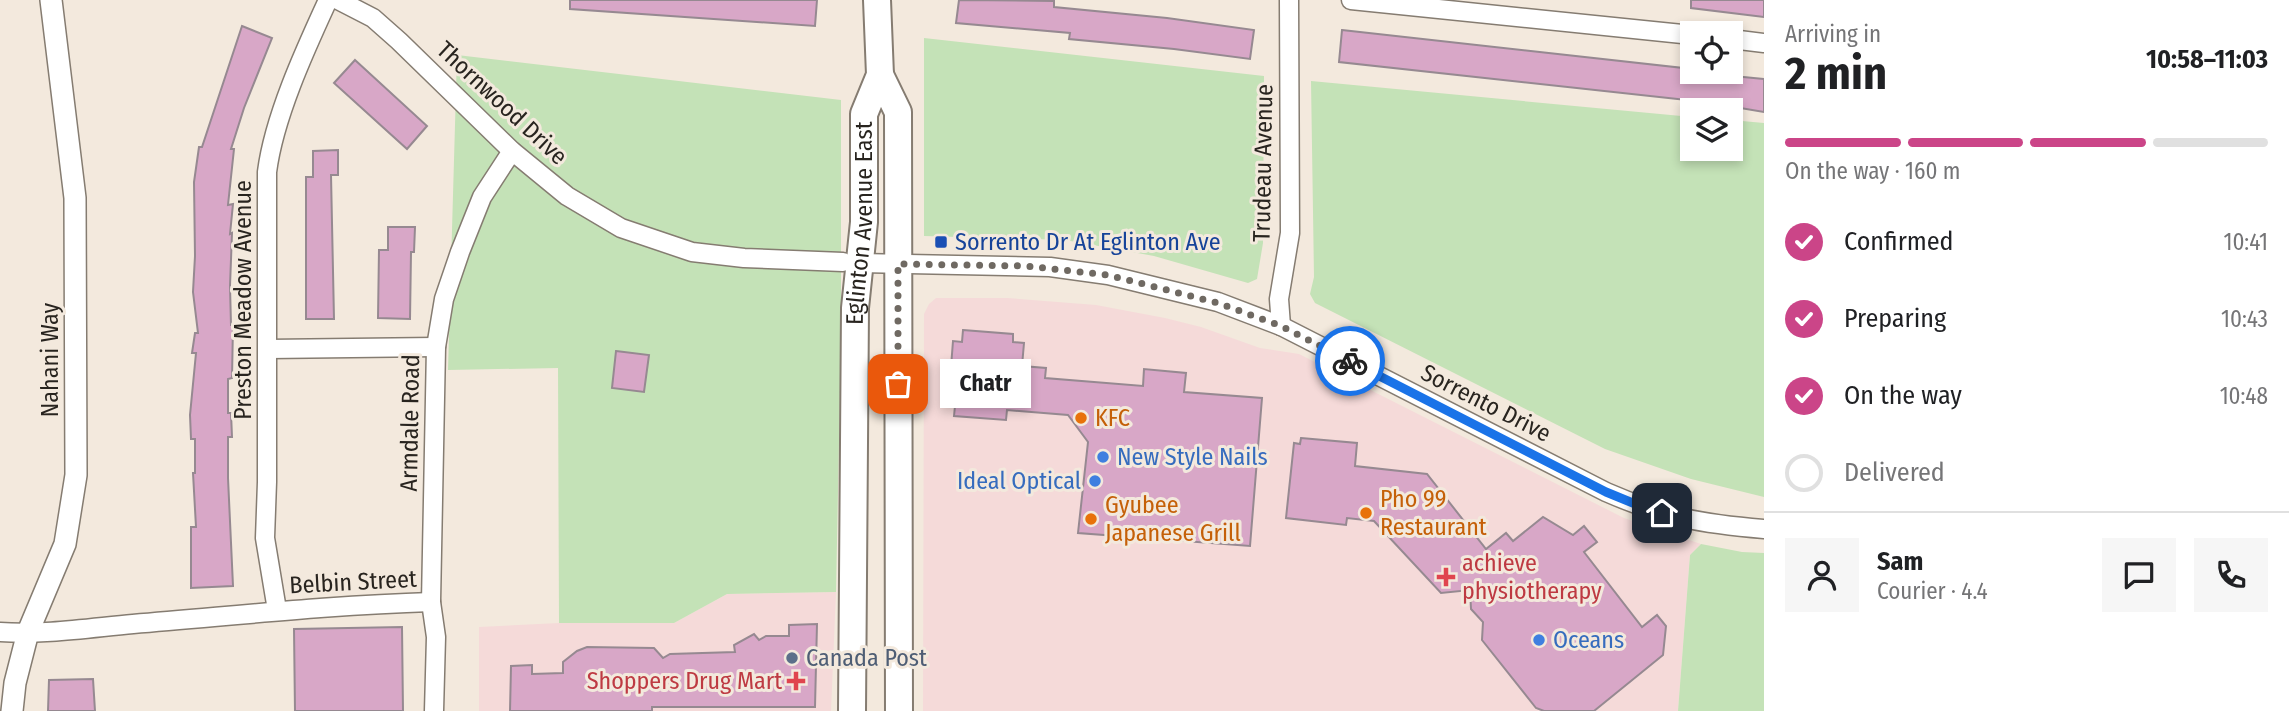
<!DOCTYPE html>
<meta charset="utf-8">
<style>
:root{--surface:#fff;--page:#f6f6f6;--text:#202124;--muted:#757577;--line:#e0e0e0;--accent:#cb4588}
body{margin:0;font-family:"Fira Sans Condensed",sans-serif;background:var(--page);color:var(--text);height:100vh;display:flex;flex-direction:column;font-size:26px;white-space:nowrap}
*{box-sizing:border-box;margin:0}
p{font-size:23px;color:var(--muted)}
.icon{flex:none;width:38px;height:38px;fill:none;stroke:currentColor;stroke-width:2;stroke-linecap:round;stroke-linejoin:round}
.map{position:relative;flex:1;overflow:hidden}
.details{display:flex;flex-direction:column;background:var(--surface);width:525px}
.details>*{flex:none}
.buttons{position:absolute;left:1680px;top:21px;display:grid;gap:14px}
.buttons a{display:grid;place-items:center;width:63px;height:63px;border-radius:0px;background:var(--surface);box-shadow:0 4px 10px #0003;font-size:35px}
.pin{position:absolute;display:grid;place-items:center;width:60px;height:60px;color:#fff;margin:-30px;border-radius:14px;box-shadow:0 4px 10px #0006}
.courier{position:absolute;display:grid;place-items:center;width:70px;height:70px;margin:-35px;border:5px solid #1a73e8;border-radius:50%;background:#fff;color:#222;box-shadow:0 2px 9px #0007}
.bubble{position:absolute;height:49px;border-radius:0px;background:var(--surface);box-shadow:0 4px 10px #0003;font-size:23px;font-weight:700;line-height:49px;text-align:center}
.summary em{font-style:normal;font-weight:700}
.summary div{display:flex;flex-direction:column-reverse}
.summary{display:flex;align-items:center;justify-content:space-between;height:119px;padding:0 21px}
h1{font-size:46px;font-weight:700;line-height:52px}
.bar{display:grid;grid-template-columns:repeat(4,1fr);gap:10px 7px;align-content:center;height:84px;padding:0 21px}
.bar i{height:9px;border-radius:5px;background:var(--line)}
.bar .active{background:var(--accent)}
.bar p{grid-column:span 4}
.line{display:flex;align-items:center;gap:18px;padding:0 21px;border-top:2px solid var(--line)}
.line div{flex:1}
.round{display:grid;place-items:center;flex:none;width:74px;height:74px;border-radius:0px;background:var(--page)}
ol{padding:0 21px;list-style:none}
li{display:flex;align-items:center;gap:21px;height:77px}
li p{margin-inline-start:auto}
li .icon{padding:7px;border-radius:50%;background:var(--accent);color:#fff;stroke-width:4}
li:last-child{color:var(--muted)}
li i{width:38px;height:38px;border:4px solid var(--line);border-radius:50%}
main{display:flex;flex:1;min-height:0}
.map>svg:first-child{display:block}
</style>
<main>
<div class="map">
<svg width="1764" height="711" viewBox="0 0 1764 711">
<rect width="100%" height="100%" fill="#f3e9dd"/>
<g fill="#f5dad9">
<path d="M936,298H1007L1096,305L1165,318L1201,327L1260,348L1299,354L1624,518L1701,544L1690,555L1678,711H923L924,314L929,304Z"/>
<path d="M836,592L831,711H479V627L559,623H674L727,594Z"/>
</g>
<g fill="#c4e2b7">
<path d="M924,38L1264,76L1263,243L1257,279L1248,283L1154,256L1065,240L924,236Z"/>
<path d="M457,55L841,100V341L836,592L727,594L674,623H559L558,368L448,370Z"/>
<path d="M1311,81L1692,117V149H1731V120L1764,123V497L1691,479L1605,449L1315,303L1310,294L1314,277Z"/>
<path d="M1701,544L1742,552L1764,553V711H1678L1690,555Z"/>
</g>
<g fill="#d8a7c7" stroke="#968991" stroke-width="2">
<path d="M570,0H817L815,26L570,9Z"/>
<path d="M959,0L1054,1V7L1167,18L1254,30L1250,59L1174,49L1069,39L1070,33L956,23Z"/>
<path d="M1691,0H1764V17L1691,8Z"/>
<path d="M242,26L272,38L244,108L231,149H234L228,205L233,204L230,234L232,233L230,286L231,325H233L232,378L228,379V413H231L232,437H228V478L233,586L191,588V527H196L193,473H195V439H191L190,415L196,353H192L195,333H198L193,292L195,256L194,182L199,147H202Z"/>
<path d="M1342,30L1692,69V72L1764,79V112L1705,102L1339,62Z"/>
<path d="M355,60L427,126L407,149L334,83Z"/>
<path d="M338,150V175H331L334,319H306V177H313V151Z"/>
<path d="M388,227H415L414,252H411L410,319L378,318L379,250H388Z"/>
<path d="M963,330L1013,334V342L1024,343L1022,366L1046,368L1045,378L1143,386L1144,369L1186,373L1184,392L1262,398L1250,546L1078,533L1088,442L1068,415L1007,410L1006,420L954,416L955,406H948L953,341L962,342Z"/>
<path d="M616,351L649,355L644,392L612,388Z"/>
<path d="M1301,438L1357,443L1355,466L1427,474L1486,549L1506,533L1513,541L1543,517L1573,535L1584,526L1597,542L1584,552L1642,627L1657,615L1666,626L1663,655L1594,711H1544L1536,708L1482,640L1483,622L1471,609L1470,590L1441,593L1374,521L1347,518L1346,525L1286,518L1294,443L1300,444Z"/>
<path d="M817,624L815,707H652V711H510L511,666L532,665V674L563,673V662L577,651L587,647L654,648L663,658L670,654L735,652L734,645L754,634L759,640L766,636H789V625Z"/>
<path d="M402,627L403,711H295L294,629Z"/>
<path d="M93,679L95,711H48L49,680Z"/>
</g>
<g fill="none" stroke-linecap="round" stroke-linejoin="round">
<defs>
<g id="minor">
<path d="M338,0L373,18L399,41L512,151L567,196L621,228L692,252L744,258L843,262"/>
<path d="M1351,0L1692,35"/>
<path d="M1731,39L1764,43"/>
<path d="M860,263L1050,267L1108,275L1218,302L1281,326L1606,492C1663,517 1703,524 1764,529"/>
<path d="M1281,326L1279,299L1290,233L1289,0"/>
<path d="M268,349L436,347"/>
<path d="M277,610L265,538L267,482V172C274,117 305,50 328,0"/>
<path d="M0,632C44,635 89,628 133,624C233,616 331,605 431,602"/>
<path d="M434,711L436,637L431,602L436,347L444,299L460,252L482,197L512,151"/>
</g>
<path id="tertiary" d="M12,711L15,683L28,632L65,544L76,475L75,198L51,0"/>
<g id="primary">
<path d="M880,75L898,112L899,711"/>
<path id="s1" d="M852,711L855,308L864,222V114L880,75L877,0"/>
</g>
</defs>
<use href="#minor" stroke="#857c71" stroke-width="21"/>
<use href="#tertiary" stroke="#857c71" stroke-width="24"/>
<use href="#primary" stroke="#857c71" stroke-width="30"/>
<use href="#minor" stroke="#fff" stroke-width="18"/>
<use href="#tertiary" stroke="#fff" stroke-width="21"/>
<use href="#primary" stroke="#fff" stroke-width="26"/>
</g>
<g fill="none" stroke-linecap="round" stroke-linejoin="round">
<path stroke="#6f6962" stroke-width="7" stroke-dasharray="0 12.6" d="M898,384V264L1026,266L1108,275L1218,303L1281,326L1350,361"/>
<path stroke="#1a73e8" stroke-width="9" d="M1350,361L1606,492L1640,506L1662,513"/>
</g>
<rect fill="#1a4fb4" stroke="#f3e9dd" stroke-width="2.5" x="934" y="235" width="14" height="14" rx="3.5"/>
<g fill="#e8710a" stroke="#f3e9dd" stroke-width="2.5">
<circle cx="1081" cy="418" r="7"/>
<circle cx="1366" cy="513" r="7"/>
<circle cx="1091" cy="519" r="7"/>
</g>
<g fill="#3f7fe0" stroke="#f3e9dd" stroke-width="2.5">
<circle cx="1103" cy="457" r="7"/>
<circle cx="1095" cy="481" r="7"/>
<circle cx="1539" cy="640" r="7"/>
</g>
<g fill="#e0444e" stroke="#f3e9dd" stroke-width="2.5">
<path d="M1442.5 566.5h7v7h7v7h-7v7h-7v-7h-7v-7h7z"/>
<path d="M792.5 670.5h7v7h7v7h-7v7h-7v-7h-7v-7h7z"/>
</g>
<circle fill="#5c6f8a" stroke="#f3e9dd" stroke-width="2.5" cx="792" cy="658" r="7"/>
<g text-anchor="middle" stroke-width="6" stroke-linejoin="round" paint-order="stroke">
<g font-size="24" fill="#28241f" stroke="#f3e9dd">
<text transform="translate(502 103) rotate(43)" y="8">Thornwood Drive</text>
<text transform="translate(1263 163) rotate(-89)" y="8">Trudeau Avenue</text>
<text dy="8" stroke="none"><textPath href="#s1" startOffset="488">Eglinton Avenue East</textPath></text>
<text transform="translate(243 300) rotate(-90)" y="8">Preston Meadow Avenue</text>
<text transform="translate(50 360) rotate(-90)" y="8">Nahani Way</text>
<text transform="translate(1486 403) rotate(27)" y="8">Sorrento Drive</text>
<text transform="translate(410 423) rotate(-89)" y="8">Armdale Road</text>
<text transform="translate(353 582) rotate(-3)" y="8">Belbin Street</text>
</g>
<g font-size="24" fill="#164399" stroke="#f3e9dd" text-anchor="start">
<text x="955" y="250">Sorrento Dr At Eglinton Ave</text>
</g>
<g font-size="24" fill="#c56008" stroke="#f3e9dd" text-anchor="start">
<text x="1095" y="426">KFC</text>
<text x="1380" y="507">Pho 99<tspan x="1380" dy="28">Restaurant</tspan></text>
<text x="1105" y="513">Gyubee<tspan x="1105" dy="28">Japanese Grill</tspan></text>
</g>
<g font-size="24" fill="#366cbe" stroke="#f3e9dd" text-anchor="start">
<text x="1117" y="465">New Style Nails</text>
<text x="1081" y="489" text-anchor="end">Ideal Optical</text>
<text x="1553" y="648">Oceans</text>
</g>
<g font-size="24" fill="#be3a42" stroke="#f3e9dd" text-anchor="start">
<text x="1462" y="571">achieve<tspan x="1462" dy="28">physiotherapy</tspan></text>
<text x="782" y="689" text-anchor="end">Shoppers Drug Mart</text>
</g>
<g font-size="24" fill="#4e5e75" stroke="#f3e9dd" text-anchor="start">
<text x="806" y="666">Canada Post</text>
</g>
</g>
</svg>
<div class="buttons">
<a><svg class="icon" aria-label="locate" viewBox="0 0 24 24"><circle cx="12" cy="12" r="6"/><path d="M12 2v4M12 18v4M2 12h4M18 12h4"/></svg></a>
<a><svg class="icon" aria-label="layers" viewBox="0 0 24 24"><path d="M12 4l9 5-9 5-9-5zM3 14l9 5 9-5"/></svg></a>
</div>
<div class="pin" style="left:898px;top:384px;background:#ea580c"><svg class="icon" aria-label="bag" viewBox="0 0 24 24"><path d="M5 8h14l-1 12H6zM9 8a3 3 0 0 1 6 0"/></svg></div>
<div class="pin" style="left:1662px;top:513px;background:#1f2937"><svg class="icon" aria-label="home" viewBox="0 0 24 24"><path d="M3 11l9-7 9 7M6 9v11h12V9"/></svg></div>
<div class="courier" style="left:1350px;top:361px"><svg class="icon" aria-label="bike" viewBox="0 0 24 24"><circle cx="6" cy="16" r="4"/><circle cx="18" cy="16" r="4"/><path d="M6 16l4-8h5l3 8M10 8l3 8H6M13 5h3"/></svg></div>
<div class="bubble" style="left:940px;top:359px;width:91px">Chatr</div>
</div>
<section class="details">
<div class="summary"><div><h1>2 min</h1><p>Arriving in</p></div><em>10:58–11:03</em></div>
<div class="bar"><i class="active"></i><i class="active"></i><i class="active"></i><i></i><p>On the way · 160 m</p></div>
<ol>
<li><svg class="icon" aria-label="check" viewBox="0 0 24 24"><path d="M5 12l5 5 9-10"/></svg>Confirmed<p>10:41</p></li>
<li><svg class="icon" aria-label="check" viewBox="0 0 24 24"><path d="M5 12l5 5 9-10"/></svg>Preparing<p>10:43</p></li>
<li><svg class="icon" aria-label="check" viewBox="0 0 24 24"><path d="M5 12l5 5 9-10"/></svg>On the way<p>10:48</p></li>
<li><i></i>Delivered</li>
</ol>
<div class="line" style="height:126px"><a class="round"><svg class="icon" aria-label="person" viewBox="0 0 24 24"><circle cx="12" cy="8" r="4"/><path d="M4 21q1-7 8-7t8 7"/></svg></a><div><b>Sam</b><p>Courier · 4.4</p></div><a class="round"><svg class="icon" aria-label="chat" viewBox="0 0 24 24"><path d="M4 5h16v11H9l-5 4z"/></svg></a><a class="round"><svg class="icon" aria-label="phone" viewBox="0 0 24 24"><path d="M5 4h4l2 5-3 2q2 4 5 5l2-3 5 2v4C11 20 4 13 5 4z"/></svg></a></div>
</section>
</main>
